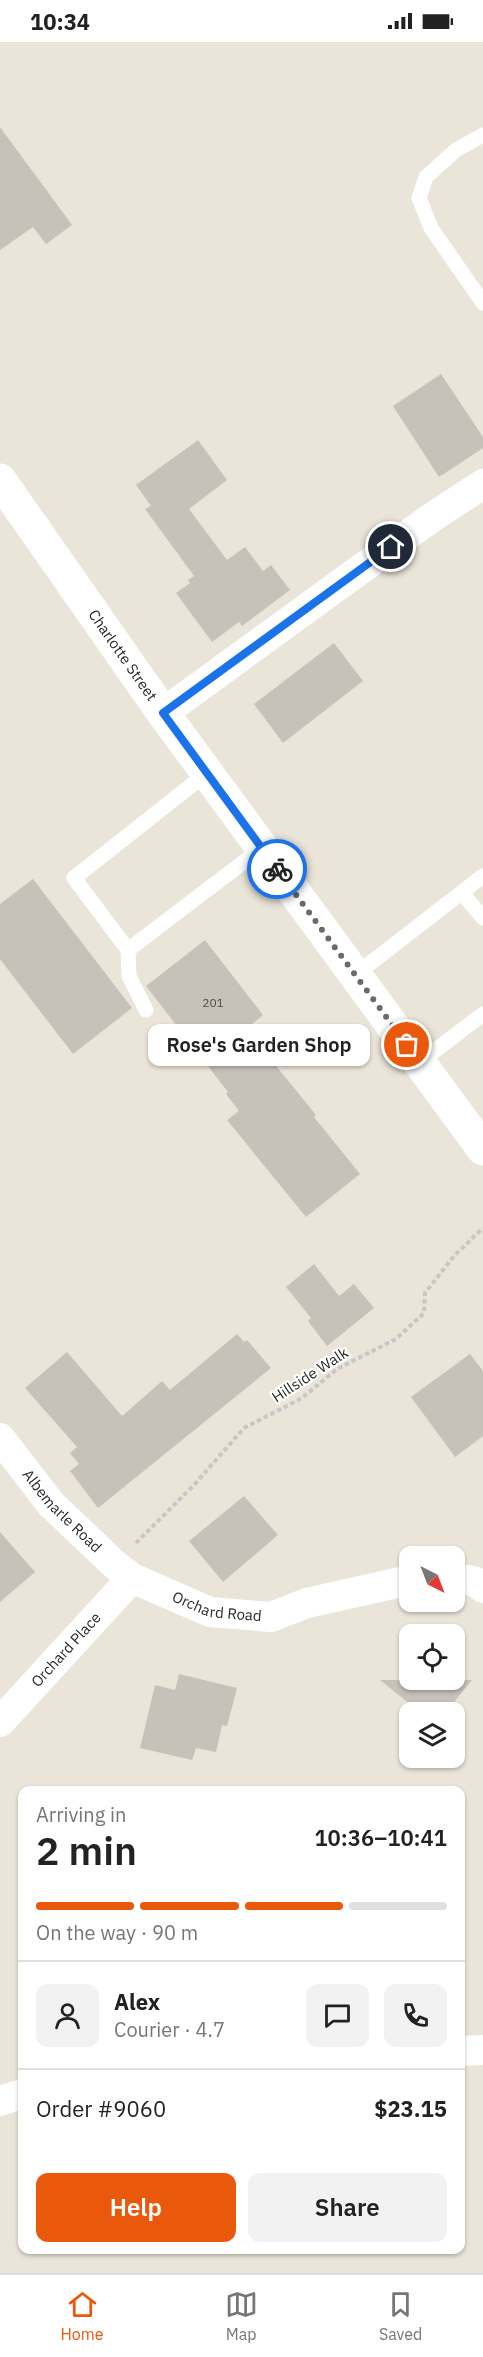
<!DOCTYPE html>
<meta charset="utf-8">
<style>
:root{--surface:#fff;--page:#f2f2f2;--text:#222;--muted:#767676;--line:#e0e0e0;--accent:#ea580c}
body{margin:0;font-family:"IBM Plex Sans",sans-serif;background:var(--page);color:var(--text);height:100vh;display:flex;flex-direction:column;font-size:22px;white-space:nowrap}
*{box-sizing:border-box;margin:0}
p{font-size:20px;color:var(--muted)}
.icon{flex:none;width:33px;height:33px;fill:none;stroke:currentColor;stroke-width:2;stroke-linecap:round;stroke-linejoin:round}
.map{position:relative;flex:1;overflow:hidden}
.details{position:absolute;left:18px;top:1744px;width:447px;height:468px;display:flex;flex-direction:column;background:var(--surface);border-radius:12px;box-shadow:0 2px 4px #0004}
.details>*{flex:none}
.needle{width:39px;rotate:138deg}
.tools{position:absolute;left:399px;top:1504px;display:grid;gap:12px}
.tools a{display:grid;place-items:center;width:66px;height:66px;border-radius:12px;background:var(--surface);box-shadow:0 2px 4px #0004;font-size:30px}
.pin{position:absolute;display:grid;place-items:center;width:51px;height:51px;color:#fff;margin:-26px;border:3px solid #fff;border-radius:50%;box-shadow:0 2px 6px #0007}
.courier{position:absolute;display:grid;place-items:center;width:60px;height:60px;margin:-30px;border:4px solid #1a73e8;border-radius:50%;background:#fff;color:#222;box-shadow:0 2px 8px #0007}
.bubble{position:absolute;height:42px;border-radius:12px;background:var(--surface);box-shadow:0 2px 4px #0004;font-size:20px;font-weight:600;line-height:42px;text-align:center}
.summary em{font-style:normal;font-weight:600}
.summary div{display:flex;flex-direction:column-reverse}
.summary{display:flex;align-items:center;justify-content:space-between;height:102px;padding:0 18px}
h1{font-size:39px;font-weight:600;line-height:45px}
.bar{display:grid;grid-template-columns:repeat(4,1fr);gap:9px 6px;align-content:center;height:72px;padding:0 18px}
.bar i{height:8px;border-radius:4px;background:var(--line)}
.bar .active{background:var(--accent)}
.bar p{grid-column:span 4}
.line{display:flex;align-items:center;gap:15px;padding:0 18px;border-top:2px solid var(--line)}
.line div{flex:1}
.round{display:grid;place-items:center;flex:none;width:63px;height:63px;border-radius:12px;background:var(--page)}
.primary-button{display:flex;gap:12px;margin-top:auto;padding:12px 18px}
.primary-button a{flex:1;height:69px;border-radius:12px;background:var(--accent);color:#fff;font-size:24px;font-weight:600;line-height:69px;text-align:center}
.primary-button a+a{background:var(--page);color:var(--text)}
.status{display:flex;justify-content:space-between;align-items:center;height:42px;padding:0 30px;background:var(--surface);direction:ltr}
.status svg{height:16px;fill:currentColor}
.dock{display:flex;justify-content:space-around;align-items:center;height:84px;border-top:2px solid var(--line);background:var(--surface);font-size:16px;color:var(--muted)}
.dock a{display:grid;justify-items:center;gap:3px}
.dock .active{color:var(--accent)}
.map>svg:first-child{display:block}
</style>
<div class="status"><b>10:34</b><svg viewBox="0 0 49 12"><path d="M0 12V9h3v3zM5 12V6h3v6zM10 12V3h3v9zM15 12V0h3v12zM26 1h20v11H26zM47 4h2v5h-2z"/></svg></div>
<div class="map">
<svg width="483" height="2231" viewBox="0 0 483 2231">
<rect width="100%" height="100%" fill="#ebe5d9"/>
<g fill="#c6c2b9">
<path d="M0,85L72,183L46,202L33,185L0,208Z"/>
<path d="M441,332L483,395V406L439,435L393,364Z"/>
<path d="M198,398L227,438L189,467L227,518L245,505L263,529L271,523L290,548L242,584L239,580L212,600L176,551L190,541L188,538L194,534L145,467L151,464L136,443Z"/>
<path d="M334,601L363,639L283,701L254,662Z"/>
<path d="M33,837L132,966L73,1012L0,917V862Z"/>
<path d="M205,898L263,973L246,987L316,1073L314,1075L360,1132L306,1175L227,1078L239,1069L226,1052L228,1050L146,944Z"/>
<path d="M314,1222L339,1254L354,1242L374,1266L327,1304L308,1279L311,1276L286,1245Z"/>
<path d="M237,1292L244,1300L247,1298L271,1326L98,1466L70,1429L79,1422L70,1411L77,1405L25,1346L67,1310L122,1374L162,1339L170,1348Z"/>
<path d="M470,1312L483,1329V1394L455,1415L411,1355Z"/>
<path d="M244,1454L278,1493L223,1540L189,1499Z"/>
<path d="M0,1490L35,1530L0,1560Z"/>
<path d="M179,1632L237,1646L227,1684L222,1683L216,1710L196,1706L192,1718L140,1706L155,1643L175,1648Z"/>
<path d="M380,1638H472L445,1671H421Z"/>
</g>
<g fill="none" stroke-linecap="round" stroke-linejoin="round">
<path stroke="#c7c7c7" stroke-width="4" stroke-dasharray="4.5 3" stroke-linecap="butt" d="M136,1501L195,1442L244,1386L302,1356L337,1327L396,1297L424,1271L425,1251L454,1214L483,1186"/>
<g stroke="#fff" stroke-width="15">
<path d="M483,93L456,108L426,135L419,156L431,186L483,261"/>
<path d="M207,731L74,836L128,908L262,806"/>
<path d="M462,851L483,876"/>
<path d="M128,908L129,934L146,968"/>
<path d="M355,933L483,834"/>
<path d="M420,1020L483,972"/>
</g>
<g stroke="#fff" stroke-width="30">
<path d="M163,671L431,476L483,442"/>
<path id="s1" d="M0,1396L51,1462L114,1522L132,1536L210,1570L271,1575L307,1561L410,1538"/>
<path d="M454,1536L474,1539L483,1546"/>
<path id="s2" d="M0,1680L132,1536"/>
<path d="M460,2009L483,2008"/>
<path d="M0,2059L22,2052"/>
</g>
<path stroke="#fff" stroke-width="33" id="s3" d="M0,438L163,671L483,1107"/>
</g>
<g fill="none" stroke-linecap="round" stroke-linejoin="round">
<path stroke="#6c6a66" stroke-width="6" stroke-dasharray="0 10.8" d="M277,827L407,1003"/>
<path stroke="#1a73e8" stroke-width="8" d="M277,827L163,671L391,505"/>
</g>
<g text-anchor="middle" stroke-width="4.5" stroke-linejoin="round" paint-order="stroke">
<g font-size="12" fill="#504e4c">
<text x="213" y="965">201</text>
</g>
<g font-size="15" fill="#282828" stroke="#fff">
<text dy="5" stroke="none"><textPath href="#s3" startOffset="214">Charlotte Street</textPath></text>
<text transform="translate(310 1333) rotate(-33)" y="5">Hillside Walk</text>
<text dy="5" stroke="none"><textPath href="#s1" startOffset="96">Albemarle Road</textPath></text>
<text dy="5" stroke="none"><textPath href="#s1" startOffset="284">Orchard Road</textPath></text>
<text dy="5" stroke="none"><textPath href="#s2" startOffset="98">Orchard Place</textPath></text>
</g>
</g>
</svg>
<div class="tools">
<a><svg class="needle" viewBox="-14 -14 28 28"><path d="M0-13l5 13h-10z" fill="#e53935"/><path d="M0 13l5-13h-10z" fill="#767676"/></svg></a>
<a><svg class="icon" aria-label="locate" viewBox="0 0 24 24"><circle cx="12" cy="12" r="6"/><path d="M12 2v4M12 18v4M2 12h4M18 12h4"/></svg></a>
<a><svg class="icon" aria-label="layers" viewBox="0 0 24 24"><path d="M12 4l9 5-9 5-9-5zM3 14l9 5 9-5"/></svg></a>
</div>
<div class="pin" style="left:407px;top:1003px;background:#ea580c"><svg class="icon" aria-label="bag" viewBox="0 0 24 24"><path d="M5 8h14l-1 12H6zM9 8a3 3 0 0 1 6 0"/></svg></div>
<div class="pin" style="left:391px;top:505px;background:#1f2937"><svg class="icon" aria-label="home" viewBox="0 0 24 24"><path d="M3 11l9-7 9 7M6 9v11h12V9"/></svg></div>
<div class="courier" style="left:277px;top:827px"><svg class="icon" aria-label="bike" viewBox="0 0 24 24"><circle cx="6" cy="16" r="4"/><circle cx="18" cy="16" r="4"/><path d="M6 16l4-8h5l3 8M10 8l3 8H6M13 5h3"/></svg></div>
<div class="bubble" style="left:148px;top:982px;width:222px">Rose's Garden Shop</div>
<section class="details">
<div class="summary"><div><h1>2 min</h1><p>Arriving in</p></div><em>10:36–10:41</em></div>
<div class="bar"><i class="active"></i><i class="active"></i><i class="active"></i><i></i><p>On the way · 90 m</p></div>
<div class="line" style="height:108px"><a class="round"><svg class="icon" aria-label="person" viewBox="0 0 24 24"><circle cx="12" cy="8" r="4"/><path d="M4 21q1-7 8-7t8 7"/></svg></a><div><b>Alex</b><p>Courier · 4.7</p></div><a class="round"><svg class="icon" aria-label="chat" viewBox="0 0 24 24"><path d="M4 5h16v11H9l-5 4z"/></svg></a><a class="round"><svg class="icon" aria-label="phone" viewBox="0 0 24 24"><path d="M5 4h4l2 5-3 2q2 4 5 5l2-3 5 2v4C11 20 4 13 5 4z"/></svg></a></div>
<div class="line" style="height:78px"><div>Order #9060</div><b>$23.15</b></div>
<div class="primary-button"><a>Help</a><a>Share</a></div>
</section>
</div>
<nav class="dock">
<a class="active"><svg class="icon" aria-label="home" viewBox="0 0 24 24"><path d="M3 11l9-7 9 7M6 9v11h12V9"/></svg>Home</a>
<a><svg class="icon" aria-label="map" viewBox="0 0 24 24"><path d="M3 6l6-2 6 2 6-2v14l-6 2-6-2-6 2zM9 4v14M15 6v14"/></svg>Map</a>
<a><svg class="icon" aria-label="saved" viewBox="0 0 24 24"><path d="M7 4h10v16l-5-4-5 4z"/></svg>Saved</a>
</nav>
